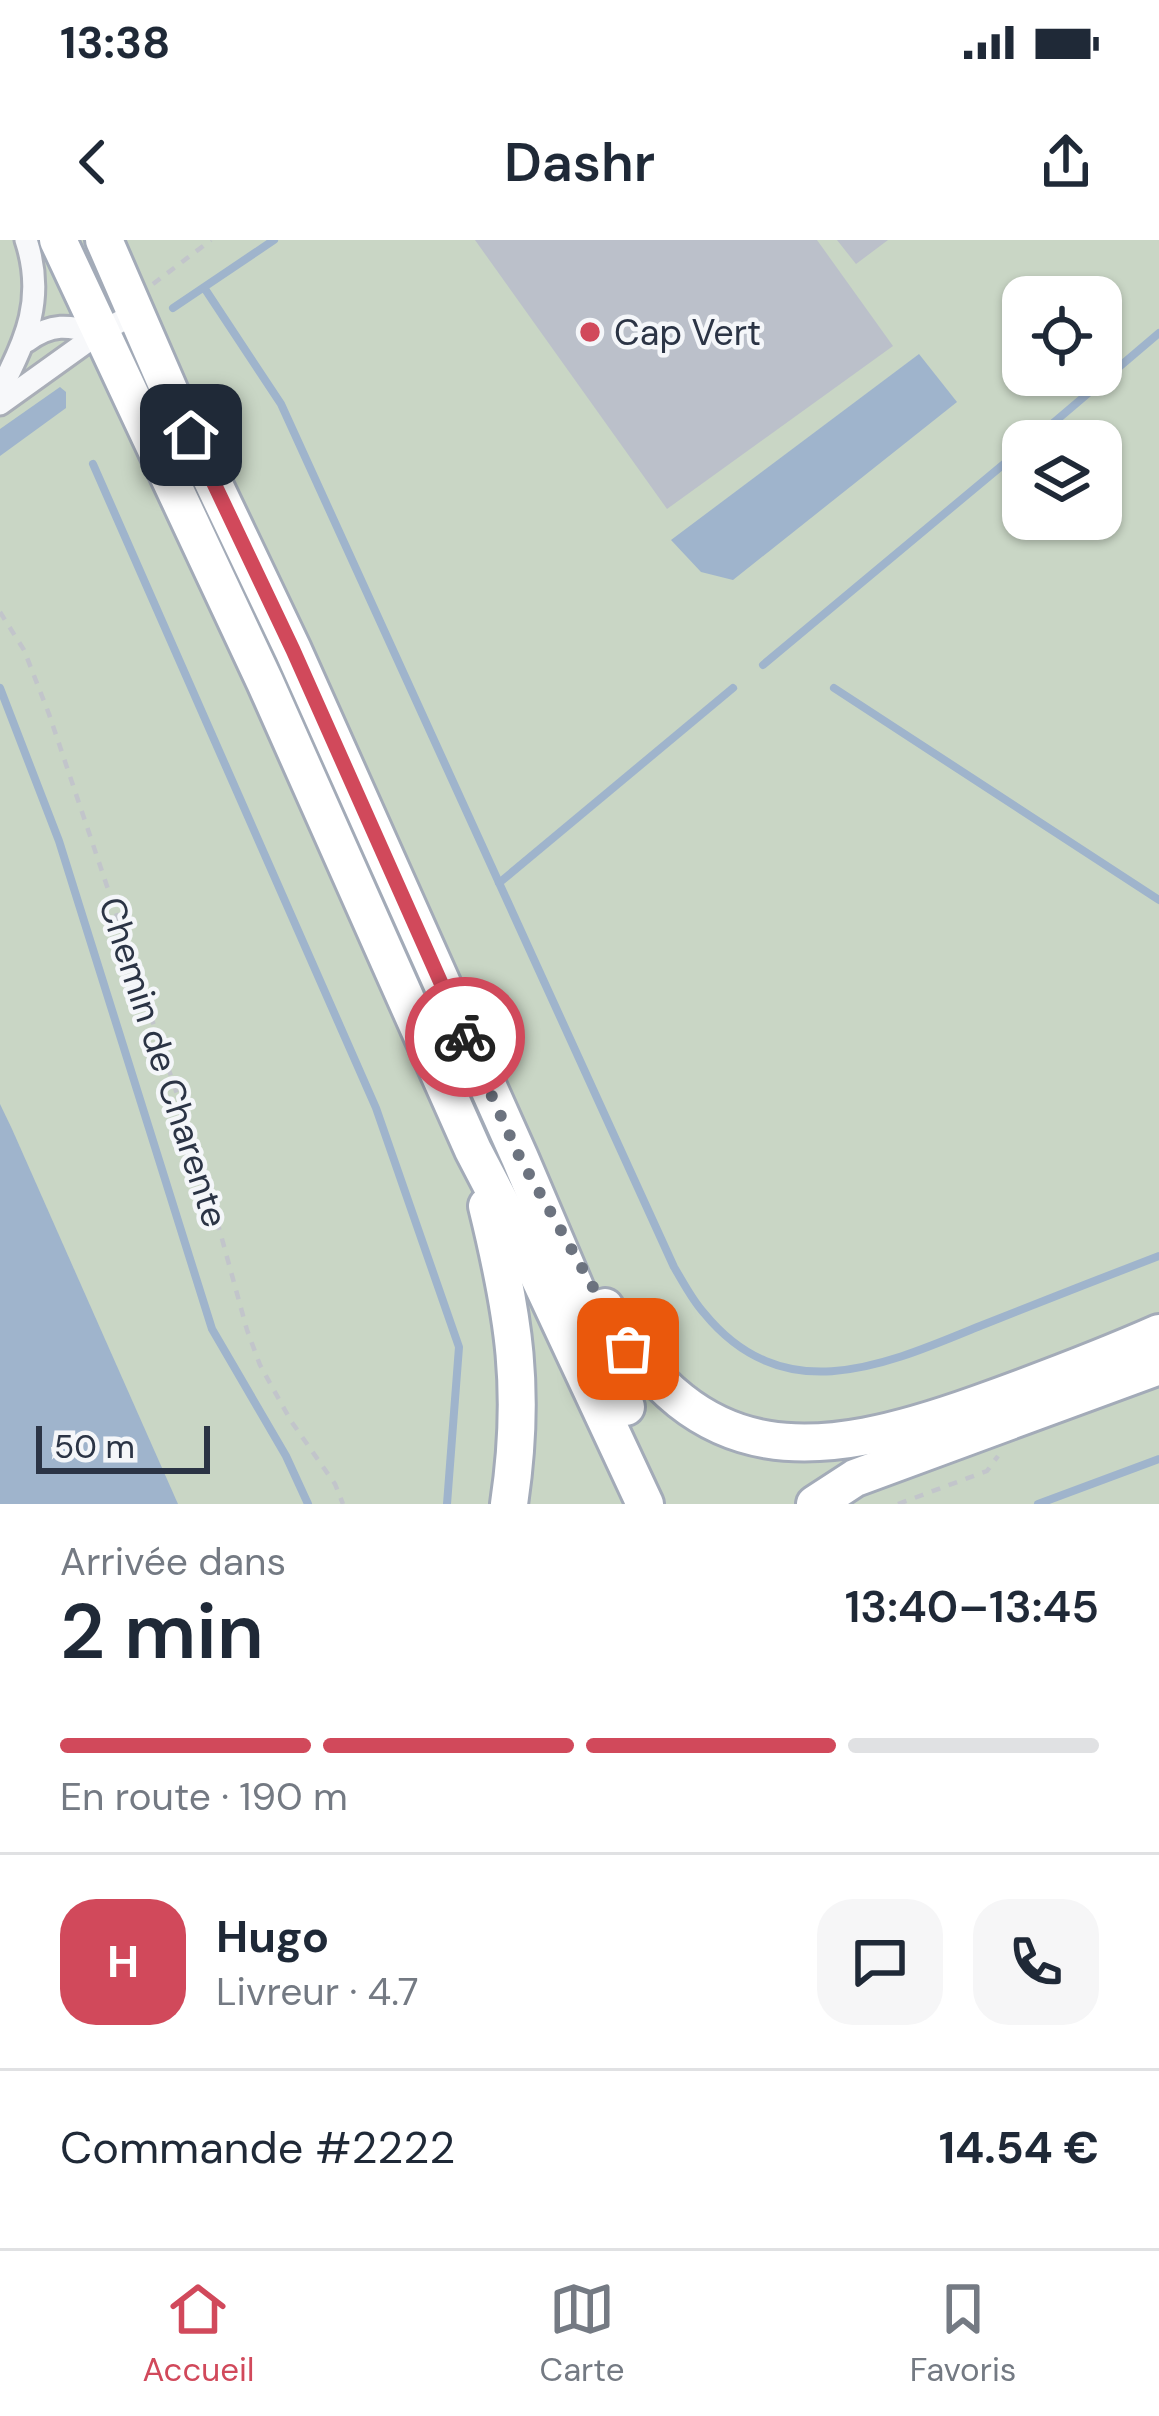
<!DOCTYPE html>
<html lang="fr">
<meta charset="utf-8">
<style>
:root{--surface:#fff;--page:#f6f6f7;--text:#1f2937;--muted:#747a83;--line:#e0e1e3;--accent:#d1495b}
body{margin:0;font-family:"DM Sans",sans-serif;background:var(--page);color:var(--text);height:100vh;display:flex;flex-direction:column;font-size:45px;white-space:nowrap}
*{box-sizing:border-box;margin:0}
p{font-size:39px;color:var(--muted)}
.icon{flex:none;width:66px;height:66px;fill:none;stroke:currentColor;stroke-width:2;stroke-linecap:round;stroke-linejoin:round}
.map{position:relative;height:1264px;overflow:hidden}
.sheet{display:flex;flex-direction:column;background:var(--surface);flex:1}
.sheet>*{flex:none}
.controls{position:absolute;left:1002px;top:36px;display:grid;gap:24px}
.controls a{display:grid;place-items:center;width:120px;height:120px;border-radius:24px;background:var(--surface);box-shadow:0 3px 9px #0004;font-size:60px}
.scale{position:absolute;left:36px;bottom:30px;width:174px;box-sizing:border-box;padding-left:12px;border:6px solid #2b3445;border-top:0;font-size:33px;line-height:42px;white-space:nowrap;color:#2b3445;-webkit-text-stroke:9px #f4f6f9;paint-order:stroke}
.pin{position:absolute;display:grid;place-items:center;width:102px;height:102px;color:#fff;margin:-51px;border-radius:24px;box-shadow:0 6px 18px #0006}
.courier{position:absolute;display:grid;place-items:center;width:120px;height:120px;margin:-60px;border:9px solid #d1495b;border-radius:50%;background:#fff;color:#222;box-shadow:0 3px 15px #0007}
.headline em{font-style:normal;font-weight:600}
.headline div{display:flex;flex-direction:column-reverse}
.headline{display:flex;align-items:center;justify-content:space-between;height:204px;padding:0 60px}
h1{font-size:78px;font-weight:600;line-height:90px}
.bar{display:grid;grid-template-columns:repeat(4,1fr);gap:18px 12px;align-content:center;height:144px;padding:0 60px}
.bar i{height:15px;border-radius:9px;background:var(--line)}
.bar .active{background:var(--accent)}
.bar p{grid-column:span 4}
.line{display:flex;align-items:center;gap:30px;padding:0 60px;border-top:3px solid var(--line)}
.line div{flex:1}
.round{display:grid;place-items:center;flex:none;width:126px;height:126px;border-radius:36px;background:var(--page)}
.status{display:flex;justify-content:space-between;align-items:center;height:84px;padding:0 60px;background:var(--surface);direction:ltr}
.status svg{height:33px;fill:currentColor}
header{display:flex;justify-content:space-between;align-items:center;height:156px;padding:0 60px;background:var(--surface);font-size:54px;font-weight:600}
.tabs{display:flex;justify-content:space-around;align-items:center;height:168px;border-top:3px solid var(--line);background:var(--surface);font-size:33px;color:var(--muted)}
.tabs a{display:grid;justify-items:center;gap:6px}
.tabs .active{color:var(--accent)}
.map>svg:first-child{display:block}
</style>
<div class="status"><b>13:38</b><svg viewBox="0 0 49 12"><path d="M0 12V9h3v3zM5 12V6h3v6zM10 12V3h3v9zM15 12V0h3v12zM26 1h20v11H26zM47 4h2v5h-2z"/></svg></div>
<header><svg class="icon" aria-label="back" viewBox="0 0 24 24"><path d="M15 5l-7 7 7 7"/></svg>Dashr<svg class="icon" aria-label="share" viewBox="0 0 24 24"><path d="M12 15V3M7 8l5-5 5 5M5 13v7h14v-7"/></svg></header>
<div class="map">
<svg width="1159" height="1264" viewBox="0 0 1159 1264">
<rect width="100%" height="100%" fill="#e4e7ec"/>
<path fill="#c9d6c5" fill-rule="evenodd" d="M0,0H1159V1264H0ZM1023,57H1101V135H1023ZM1023,201H1101V279H1023Z"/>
<g fill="#9fb4cc">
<path d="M919,114L957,162L733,340L701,332L671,300Z"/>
<path d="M60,147L66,152V168L0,216V189Z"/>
<path d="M0,864L12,889L178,1264H0Z"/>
</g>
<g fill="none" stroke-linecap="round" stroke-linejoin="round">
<g stroke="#9fb4cc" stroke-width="8">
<path d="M205,49L281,164L674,1027C683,1042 692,1060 704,1073C784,1171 885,1125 980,1086C1040,1062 1099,1039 1159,1016"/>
<path d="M173,68L274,0"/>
<path d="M1032,201L1159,93"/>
<path d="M93,224L376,868L459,1107L447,1264"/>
<path d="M763,425L1023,208"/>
<path d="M0,448L59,601L212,1089L286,1216L308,1264"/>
<path d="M834,448L1159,660"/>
<path d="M499,643L733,448"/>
<path d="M1038,1264L1159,1219"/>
</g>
</g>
<g fill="#bbc0ca">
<path d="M475,0H817L893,106L667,269Z"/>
<path d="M837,0H888L856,24Z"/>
</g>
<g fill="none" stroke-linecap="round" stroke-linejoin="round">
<defs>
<g id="street">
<path d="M27,101C53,82 68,86 99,93"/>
<path d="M0,150C27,100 45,57 26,0"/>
<path d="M0,164L99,93L136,73"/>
</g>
<g id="primary">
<path d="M58,0L265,442L473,910L537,1033L645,1264"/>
<path d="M104,0L170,152L293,410L520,918L626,1167"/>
<path d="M487,966C514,1076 526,1151 509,1264"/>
<path d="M605,1067C699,1234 818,1221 978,1164C1039,1142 1100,1119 1159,1093"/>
<path d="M815,1264L855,1238L1159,1126"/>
</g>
</defs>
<use href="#street" stroke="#a9aeb7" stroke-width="27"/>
<use href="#primary" stroke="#a3abb8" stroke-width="42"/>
<g stroke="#c2c5cb" stroke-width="4.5" stroke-dasharray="9 9" stroke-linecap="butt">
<path d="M153,44L211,0"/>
<path d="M0,372L24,410L49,474L205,937L247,1090L260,1125L291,1181L335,1244L343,1264"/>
<path d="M898,1264L987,1231L998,1216"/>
</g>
<use href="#street" stroke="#f7f8fa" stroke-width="21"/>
<use href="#primary" stroke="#fff" stroke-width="36"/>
</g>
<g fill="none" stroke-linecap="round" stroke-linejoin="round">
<path stroke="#6c737f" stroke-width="12" stroke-dasharray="0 21.6" d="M465,797L520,918L628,1109"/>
<path stroke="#d1495b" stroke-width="15" d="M191,195L293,410L465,797"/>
</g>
<circle fill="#d1495b" stroke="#f4f6f9" stroke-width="4.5" cx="590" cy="92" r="12"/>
<g text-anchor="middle" stroke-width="9" stroke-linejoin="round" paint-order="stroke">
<g font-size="36" fill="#2b3445" stroke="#f4f6f9" text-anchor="start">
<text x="614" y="105">Cap Vert</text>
</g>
<g font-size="36" fill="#2b3445" stroke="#f4f6f9">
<text transform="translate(164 822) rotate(72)" y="13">Chemin de Charente</text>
</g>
</g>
</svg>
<div class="controls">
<a><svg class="icon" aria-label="locate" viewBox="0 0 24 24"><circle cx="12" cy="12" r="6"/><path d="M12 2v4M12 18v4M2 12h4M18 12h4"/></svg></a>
<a><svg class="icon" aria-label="layers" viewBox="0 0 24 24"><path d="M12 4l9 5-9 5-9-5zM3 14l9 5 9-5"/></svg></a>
</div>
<div class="scale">50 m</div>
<div class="pin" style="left:628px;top:1109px;background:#ea580c"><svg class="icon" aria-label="bag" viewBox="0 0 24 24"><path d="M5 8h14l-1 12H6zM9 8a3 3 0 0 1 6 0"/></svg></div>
<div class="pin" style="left:191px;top:195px;background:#1f2937"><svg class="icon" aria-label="home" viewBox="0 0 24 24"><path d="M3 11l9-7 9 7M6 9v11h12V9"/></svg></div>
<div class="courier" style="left:465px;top:797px"><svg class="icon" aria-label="bike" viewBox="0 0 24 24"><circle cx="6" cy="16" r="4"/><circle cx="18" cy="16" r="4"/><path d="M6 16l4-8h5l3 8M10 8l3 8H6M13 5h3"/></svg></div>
</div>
<section class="sheet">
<div class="headline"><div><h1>2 min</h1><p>Arrivée dans</p></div><em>13:40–13:45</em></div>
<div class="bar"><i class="active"></i><i class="active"></i><i class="active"></i><i></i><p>En route · 190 m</p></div>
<div class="line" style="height:216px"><b class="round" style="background:var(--accent);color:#fff">H</b><div><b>Hugo</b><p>Livreur · 4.7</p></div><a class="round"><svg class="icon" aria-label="chat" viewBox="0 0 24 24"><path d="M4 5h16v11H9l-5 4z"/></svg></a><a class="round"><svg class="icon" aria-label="phone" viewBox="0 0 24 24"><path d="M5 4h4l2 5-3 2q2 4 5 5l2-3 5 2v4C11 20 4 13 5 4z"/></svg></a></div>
<div class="line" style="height:156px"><div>Commande #2222</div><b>14.54 €</b></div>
</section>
<nav class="tabs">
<a class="active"><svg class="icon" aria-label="home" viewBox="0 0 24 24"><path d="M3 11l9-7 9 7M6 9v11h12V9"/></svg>Accueil</a>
<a><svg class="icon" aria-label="map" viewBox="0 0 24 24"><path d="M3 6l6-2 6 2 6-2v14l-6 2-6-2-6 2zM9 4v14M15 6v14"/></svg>Carte</a>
<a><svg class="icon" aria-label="saved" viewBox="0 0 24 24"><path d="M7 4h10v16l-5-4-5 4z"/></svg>Favoris</a>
</nav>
